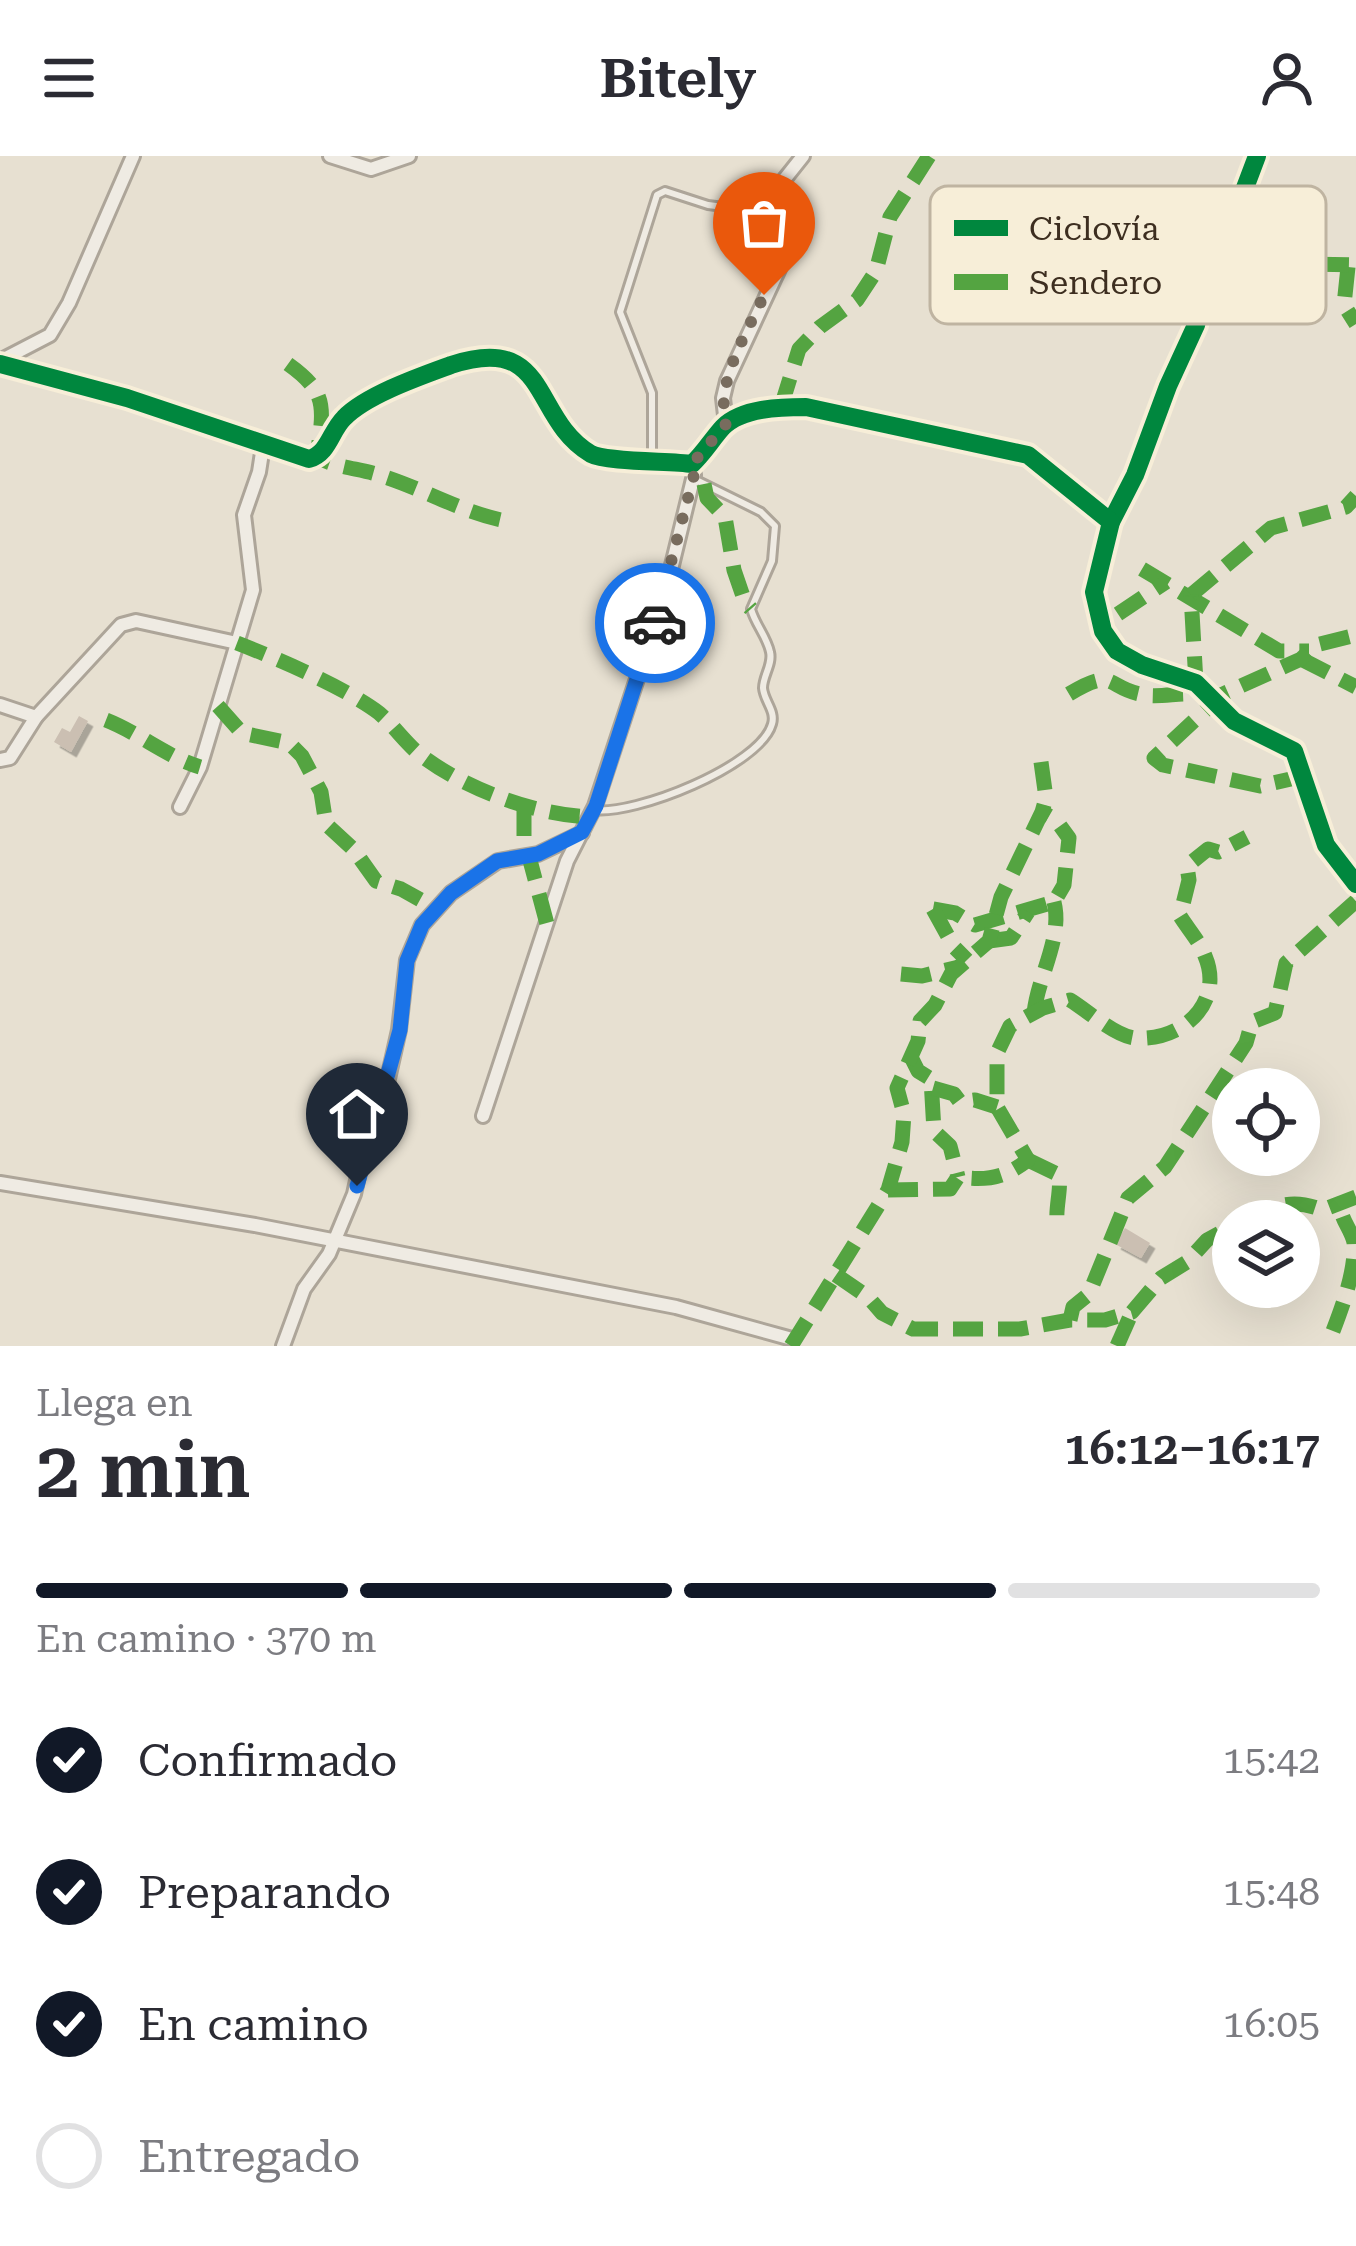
<!DOCTYPE html>
<html lang="es">
<meta charset="utf-8">
<style>
:root{--surface:#fff;--page:#f7f7f7;--text:#2b2b33;--muted:#7c7c81;--line:#e1e1e2;--accent:#111827}
body{margin:0;font-family:"Roboto Serif",serif;background:var(--page);color:var(--text);height:100vh;display:flex;flex-direction:column;font-size:45px;white-space:nowrap}
*{box-sizing:border-box;margin:0}
p{font-size:39px;color:var(--muted)}
.icon{flex:none;width:66px;height:66px;fill:none;stroke:currentColor;stroke-width:2;stroke-linecap:round;stroke-linejoin:round}
.map{position:relative;height:1190px;overflow:hidden}
.sheet{display:flex;flex-direction:column;background:var(--surface);flex:1}
.sheet>*{flex:none}
.tools{position:absolute;left:1212px;top:912px;display:grid;gap:24px}
.tools a{display:grid;place-items:center;width:108px;height:108px;border-radius:50%;background:var(--surface);box-shadow:0 12px 48px #0002;font-size:60px}
.pin{position:absolute;display:grid;place-items:center;width:102px;height:102px;color:#fff;margin:-123px -51px;border-radius:50% 50% 50% 0;rotate:-45deg;box-shadow:0 0 12px #0007}
.pin .icon{rotate:45deg}
.courier{position:absolute;display:grid;place-items:center;width:120px;height:120px;margin:-60px;border:9px solid #1a73e8;border-radius:50%;background:#fff;color:#222;box-shadow:0 3px 15px #0007}
.headline em{font-style:normal;font-weight:600}
.headline div{display:flex;flex-direction:column-reverse}
.headline{display:flex;align-items:center;justify-content:space-between;height:204px;padding:0 36px}
h1{font-size:78px;font-weight:600;line-height:90px}
.bar{display:grid;grid-template-columns:repeat(4,1fr);gap:18px 12px;align-content:center;height:144px;padding:0 36px}
.bar i{height:15px;border-radius:9px;background:var(--line)}
.bar .current{background:var(--accent)}
.bar p{grid-column:span 4}
ol{padding:0 36px;list-style:none}
li{display:flex;align-items:center;gap:36px;height:132px}
li p{margin-inline-start:auto}
li .icon{padding:12px;border-radius:50%;background:var(--accent);color:#fff;stroke-width:4}
li:last-child{color:var(--muted)}
li i{width:66px;height:66px;border:6px solid var(--line);border-radius:50%}
header{display:flex;justify-content:space-between;align-items:center;height:156px;padding:0 36px;background:var(--surface);font-size:54px;font-weight:600}
.map>svg:first-child{display:block}
</style>
<header><svg class="icon" aria-label="menu" viewBox="0 0 24 24"><path d="M4 6h16M4 12h16M4 18h16"/></svg>Bitely<svg class="icon" aria-label="person" viewBox="0 0 24 24"><circle cx="12" cy="8" r="4"/><path d="M4 21q1-7 8-7t8 7"/></svg></header>
<div class="map">
<svg width="1356" height="1190" viewBox="0 0 1356 1190">
<defs>
<filter id="shadow"><feDropShadow dx="5.5" dy="5.5" stdDeviation="0" flood-color="#0004"/></filter>
</defs>
<rect width="100%" height="100%" fill="#e7e0d1"/>
<g fill="#cbbfb2" filter="url(#shadow)">
<path d="M79,560L88,565L71,596L54,586L62,572L70,576Z"/>
<path d="M1125,1072L1150,1087L1141,1102L1115,1088Z"/>
</g>
<g fill="none" stroke-linecap="round" stroke-linejoin="round">
<defs>
<g id="service">
<path d="M652,302V237L620,156L657,39L665,35L708,49L763,56"/>
<path d="M593,654C634,660 760,610 772,568C776,555 764,545 763,532C763,520 773,508 770,496C767,481 755,468 751,453L772,405L775,370L761,356L694,323"/>
</g>
<g id="minor">
<path d="M330,0L371,13L409,0"/>
<path d="M1257,0L1234,61L1214,96L1196,169L1168,230L1135,319L1111,366L1094,436L1103,475L1117,495L1142,509L1196,527L1234,565L1294,595L1326,689L1356,728"/>
<path d="M0,205L50,179L69,147L133,0"/>
<path d="M0,208L127,242L309,303C329,297 330,276 344,262C366,239 421,220 451,209C551,176 530,262 591,298C606,306 669,305 692,308C704,297 712,283 723,271C742,252 780,251 806,251L1028,299L1111,366"/>
<path d="M726,268L723,242L727,225L779,113L777,86L765,56L768,44L803,0"/>
<path d="M0,549L36,561L121,469L136,465L237,487"/>
<path d="M0,604L10,602L36,561"/>
<path d="M180,651L200,611L253,434L244,359L259,316L263,290"/>
<path d="M483,960L567,705L595,650L665,438L694,319L692,308"/>
<path d="M0,1027L255,1069L676,1151L792,1183"/>
<path d="M283,1190L304,1133L329,1098L354,1038L364,993L383,945L399,874L407,804L422,769L451,737L498,705L538,698L582,677"/>
</g>
</defs>
<use href="#service" stroke="#ada599" stroke-width="12"/>
<use href="#minor" stroke="#ada599" stroke-width="18"/>
<use href="#service" stroke="#efebe3" stroke-width="6"/>
<use href="#minor" stroke="#efebe3" stroke-width="12"/>
<g stroke="#54a441" stroke-width="15" stroke-dasharray="30 15" stroke-linecap="butt">
<path d="M1348,111L1344,149L1356,168"/>
<path d="M1197,164L1257,131L1312,108L1356,109"/>
<path d="M288,208C330,238 323,253 317,301C339,313 360,312 382,320C423,333 460,355 501,364"/>
<path d="M781,251L799,193L820,171L857,144L876,115L890,61L929,0"/>
<path d="M704,328L707,342L725,361L734,414L745,446L751,453"/>
<path d="M1142,413L1279,495H1309"/>
<path d="M1191,439L1271,372L1346,351L1356,340"/>
<path d="M1118,458L1166,426"/>
<path d="M237,487C276,502 346,532 379,557C393,569 404,585 418,597C462,632 535,659 590,661"/>
<path d="M1301,503L1356,531"/>
<path d="M1069,538C1117,509 1105,533 1145,539C1158,541 1174,538 1187,538L1196,527L1191,439"/>
<path d="M218,550L242,577L289,587L302,600L321,636L326,668L354,694L376,725L401,733L435,752"/>
<path d="M106,564C139,577 167,601 200,611"/>
<path d="M1304,620L1260,630L1163,609L1154,602L1223,538L1301,503L1316,489L1356,479"/>
<path d="M524,650V682L547,768"/>
<path d="M933,753L955,757L975,769L1054,746L1064,729L1069,682L1056,664L1042,656"/>
<path d="M933,753L954,791L967,804"/>
<path d="M989,785L1011,782L1028,756"/>
<path d="M901,818L922,820L959,811"/>
<path d="M1034,857C1038,820 1063,781 1054,746"/>
<path d="M910,899L918,915L931,923L934,975L950,990L958,1021"/>
<path d="M933,932L954,938L960,946L975,944L997,951"/>
<path d="M1028,1004L1059,1019C1061,1036 1056,1048 1057,1065"/>
<path d="M888,1034L950,1033L958,1021C988,1025 1004,1022 1028,1004L997,951V897L1010,870L1043,852L1070,844C1088,855 1115,880 1135,882C1181,886 1225,847 1205,800C1200,786 1188,773 1180,760L1189,724L1187,710L1208,693L1218,696L1247,681"/>
<path d="M1244,1065C1274,1051 1290,1041 1322,1054L1356,1041"/>
<path d="M836,1119L868,1141L882,1157L913,1173H1020L1070,1164H1105L1132,1156L1161,1122L1187,1106L1207,1084L1233,1070"/>
<path d="M1070,1164L1073,1151L1089,1138L1128,1042L1165,1011L1246,887L1252,866L1275,857L1286,807L1356,745"/>
<path d="M1333,1175C1343,1149 1356,1113 1354,1086C1350,1071 1342,1066 1340,1049"/>
<path d="M791,1190L888,1034L902,986L904,958L897,932L918,885L920,865L935,849L951,818L989,785L1001,741L1042,656L1046,642L1041,606"/>
<path d="M1117,1190L1132,1156"/>
</g>
<defs>
<g id="cycleway">
<path d="M1257,0L1234,61L1214,96L1196,169L1168,230L1135,319L1111,366L1094,436L1103,475L1117,495L1142,509L1196,527L1234,565L1294,595L1326,689L1356,728"/>
<path d="M0,208L127,242L309,303C329,297 330,276 344,262C366,239 421,220 451,209C551,176 530,262 591,298C606,306 669,305 692,308C704,297 712,283 723,271C742,252 780,251 806,251L1028,299L1111,366"/>
</g>
</defs>
<use href="#cycleway" stroke="#f7eed8" stroke-width="26"/>
<use href="#cycleway" stroke="#00873e" stroke-width="18"/>
</g>
<g fill="none" stroke-linecap="round" stroke-linejoin="round">
<path stroke="#786c5e" stroke-width="12" stroke-dasharray="0 21.6" d="M655,467L694,319L692,308L726,268C715,226 747,177 764,139"/>
<path stroke="#1a73e8" stroke-width="15" d="M357,1030L400,874L407,805L422,769L451,737L497,705L538,698L582,676L596,650L655,467"/>
</g>
<rect x="930" y="30" width="396" height="138" rx="18" fill="#f7eed8" stroke="#bfb4a1" stroke-width="3"/>
<rect x="954" y="64" width="54" height="16" fill="#00873e"/>
<rect x="954" y="118" width="54" height="16" fill="#54a441"/>
<g font-size="33" fill="#3d2e20">
<text x="1029" y="84">Ciclovía</text>
<text x="1029" y="138">Sendero</text>
</g>
</svg>
<div class="tools">
<a><svg class="icon" aria-label="locate" viewBox="0 0 24 24"><circle cx="12" cy="12" r="6"/><path d="M12 2v4M12 18v4M2 12h4M18 12h4"/></svg></a>
<a><svg class="icon" aria-label="layers" viewBox="0 0 24 24"><path d="M12 4l9 5-9 5-9-5zM3 14l9 5 9-5"/></svg></a>
</div>
<div class="pin" style="left:764px;top:139px;background:#ea580c"><svg class="icon" aria-label="bag" viewBox="0 0 24 24"><path d="M5 8h14l-1 12H6zM9 8a3 3 0 0 1 6 0"/></svg></div>
<div class="pin" style="left:357px;top:1030px;background:#1f2937"><svg class="icon" aria-label="home" viewBox="0 0 24 24"><path d="M3 11l9-7 9 7M6 9v11h12V9"/></svg></div>
<div class="courier" style="left:655px;top:467px"><svg class="icon" aria-label="car" viewBox="0 0 24 24"><path d="M5 17H2v-5l4-1 3-4h7l3 4 3 1v5h-3M9 17h6M6 11h13"/><circle cx="7" cy="17" r="2"/><circle cx="17" cy="17" r="2"/></svg></div>
</div>
<section class="sheet">
<div class="headline"><div><h1>2 min</h1><p>Llega en</p></div><em>16:12–16:17</em></div>
<div class="bar"><i class="current"></i><i class="current"></i><i class="current"></i><i></i><p>En camino · 370 m</p></div>
<ol>
<li><svg class="icon" aria-label="check" viewBox="0 0 24 24"><path d="M5 12l5 5 9-10"/></svg>Confirmado<p>15:42</p></li>
<li><svg class="icon" aria-label="check" viewBox="0 0 24 24"><path d="M5 12l5 5 9-10"/></svg>Preparando<p>15:48</p></li>
<li><svg class="icon" aria-label="check" viewBox="0 0 24 24"><path d="M5 12l5 5 9-10"/></svg>En camino<p>16:05</p></li>
<li><i></i>Entregado</li>
</ol>
</section>
